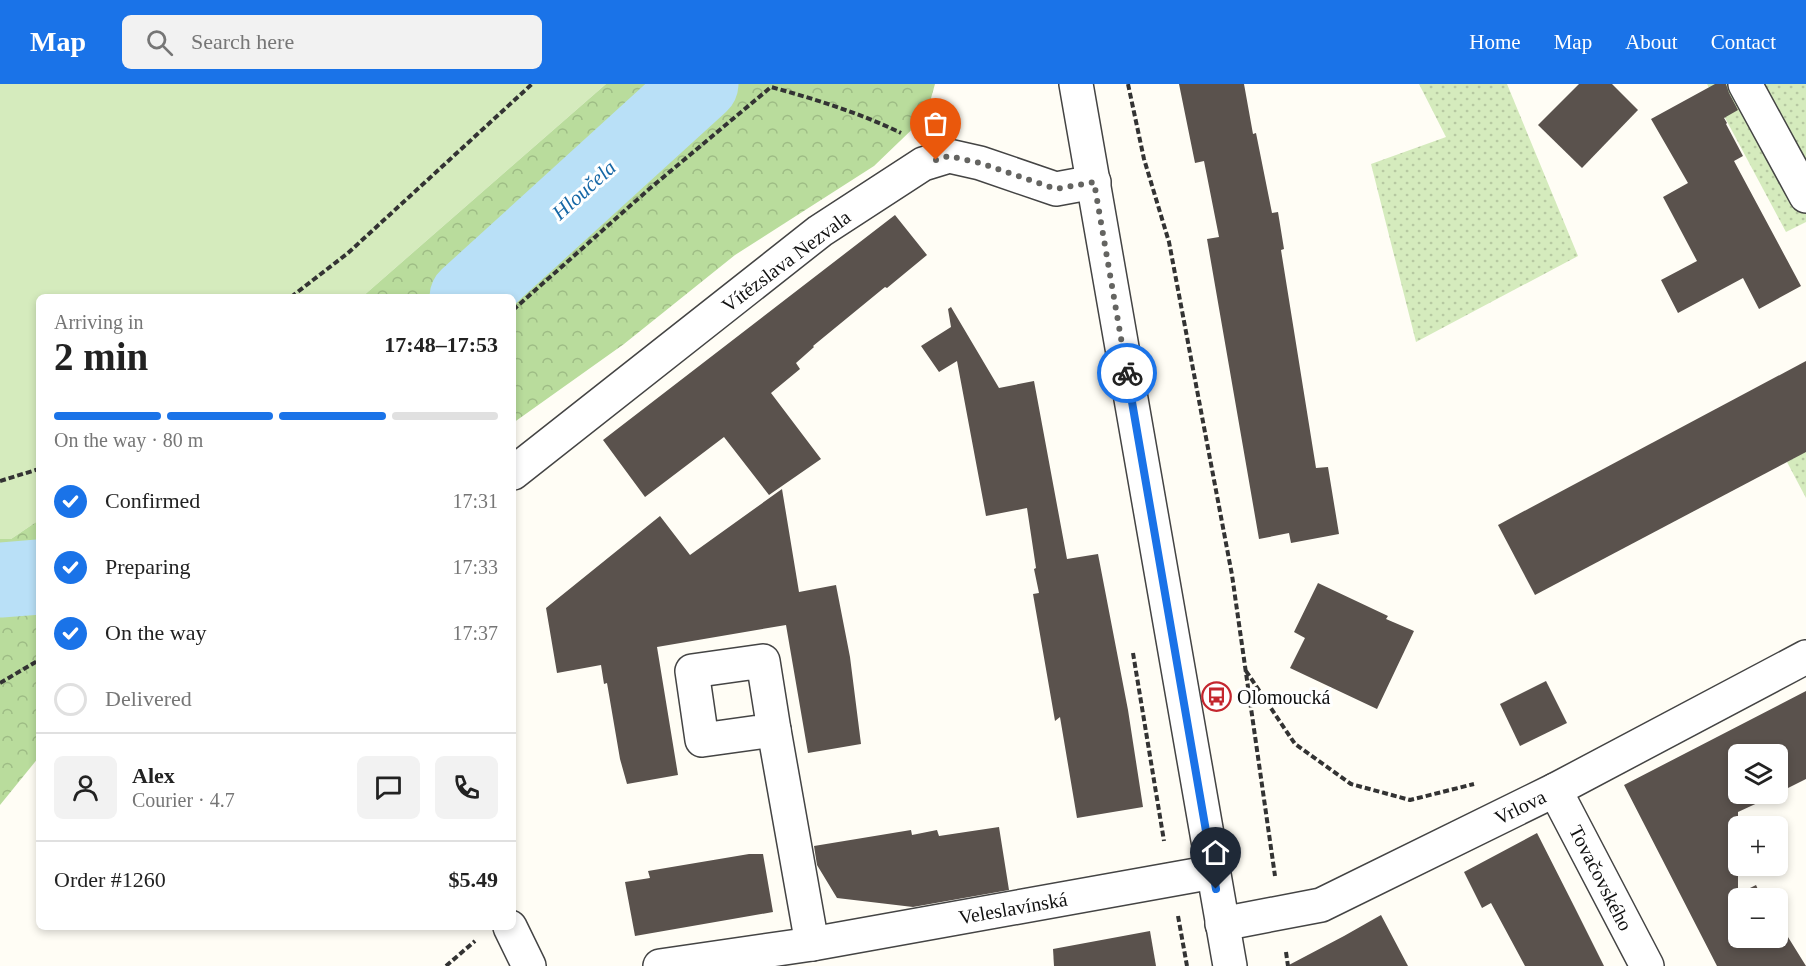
<!DOCTYPE html>
<meta charset="utf-8">
<style>
:root{--surface:#fff;--page:#f2f2f2;--text:#222;--muted:#767676;--line:#e0e0e0;--accent:#1a73e8}
body{margin:0;font-family:Georgia,serif;background:var(--page);color:var(--text);height:100vh;display:flex;flex-direction:column;font-size:22px;white-space:nowrap}
*{box-sizing:border-box;margin:0}
p{font-size:20px;color:var(--muted)}
.icon{flex:none;width:33px;height:33px;fill:none;stroke:currentColor;stroke-width:2;stroke-linecap:round;stroke-linejoin:round}
.map{position:relative;flex:1;overflow:hidden}
.panel{position:absolute;left:36px;top:210px;width:480px;height:636px;display:flex;flex-direction:column;background:var(--surface);border-radius:9px;box-shadow:0 3px 9px #0003}
.panel>*{flex:none}
.tools{position:absolute;left:1728px;top:660px;display:grid;gap:12px}
.tools a{display:grid;place-items:center;width:60px;height:60px;border-radius:9px;background:var(--surface);box-shadow:0 3px 9px #0003;font-size:30px}
.pin{position:absolute;display:grid;place-items:center;width:51px;height:51px;color:#fff;margin:-62px -26px;border-radius:50% 50% 50% 0;rotate:-45deg;box-shadow:0 0 6px #0007}
.pin .icon{rotate:45deg}
.courier{position:absolute;display:grid;place-items:center;width:60px;height:60px;margin:-30px;border:4px solid #1a73e8;border-radius:50%;background:#fff;color:#222;box-shadow:0 2px 8px #0007}
.head em{font-style:normal;font-weight:700}
.head div{display:flex;flex-direction:column-reverse}
.head{display:flex;align-items:center;justify-content:space-between;height:102px;padding:0 18px}
h1{font-size:39px;font-weight:700;line-height:45px}
.bar{display:grid;grid-template-columns:repeat(4,1fr);gap:9px 6px;align-content:center;height:72px;padding:0 18px}
.bar i{height:8px;border-radius:4px;background:var(--line)}
.bar .on{background:var(--accent)}
.bar p{grid-column:span 4}
.line{display:flex;align-items:center;gap:15px;padding:0 18px;border-top:2px solid var(--line)}
.line div{flex:1}
.round{display:grid;place-items:center;flex:none;width:63px;height:63px;border-radius:9px;background:var(--page)}
ol{padding:0 18px;list-style:none}
li{display:flex;align-items:center;gap:18px;height:66px}
li p{margin-inline-start:auto}
li .icon{padding:6px;border-radius:50%;background:var(--accent);color:#fff;stroke-width:4}
li:last-child{color:var(--muted)}
li i{width:33px;height:33px;border:3px solid var(--line);border-radius:50%}
header{display:flex;align-items:center;gap:36px;box-sizing:border-box;height:84px;padding:0 30px;background:var(--accent);color:#fff}
header strong{font-size:28px}
nav{display:flex;gap:33px;margin-inline-start:auto;font-size:21px}
.search{width:420px;height:54px;background:var(--page);display:flex;align-items:center;gap:15px;box-sizing:border-box;padding:0 21px;border-radius:9px;color:var(--muted);font-size:22px}
.map>svg:first-child{display:block}
</style>
<header>
<strong>Map</strong>
<div class="search"><svg class="icon" aria-label="search" viewBox="0 0 24 24"><circle cx="10" cy="10" r="6"/><path d="M15 15l6 6"/></svg>Search here</div>
<nav><a>Home</a><a>Map</a><a>About</a><a>Contact</a></nav>
</header>
<div class="map">
<svg width="1806" height="882" viewBox="0 0 1806 882">
<defs>
<pattern id="forest-crowns" width="20" height="18" patternUnits="userSpaceOnUse" patternTransform="scale(1.5)"><rect width="20" height="18" fill="#b9dc9c"/><path d="M2 6a3 3 0 1 1 6 0M12 15a3 3 0 1 1 6 0" fill="none" stroke="#9ebc85"/></pattern>
<pattern id="garden-dots" width="8" height="8" patternUnits="userSpaceOnUse" patternTransform="scale(1.5)"><rect width="8" height="8" fill="#d5ebbd"/><path d="M2 2h.1M6 6h.1" fill="none" stroke="#b6c8a1" stroke-width="1.8" stroke-linecap="round"/></pattern>
</defs>
<rect width="100%" height="100%" fill="#fffdf5"/>
<path fill="#d5ebbd" d="M0,0H606L362,213H39V436L11,455H0Z"/>
<g fill="url(#forest-crowns)">
<path d="M606,0H935L926,32L874,82L735,171L624,260L513,339V213H362Z"/>
<path d="M39,436V673L0,721V455H11Z"/>
</g>
<g fill="url(#garden-dots)">
<path d="M1419,0H1507L1578,172L1416,258L1371,80L1446,53Z"/>
<path d="M1707,0H1806V138L1786,148Z"/>
<path d="M1806,367V414L1787,378Z"/>
</g>
<g fill="none" stroke-linecap="round" stroke-linejoin="round">
<g stroke="#b9e0f7" stroke-width="75">
<path d="M467,213L701,0"/>
<path d="M0,496L39,493"/>
</g>
</g>
<g fill="#5a524d">
<path d="M1179,0H1244L1253,50L1256,49L1272,129L1278,128L1284,165L1281,166L1316,384L1328,383L1339,450L1291,459L1289,449L1259,455L1207,155L1219,153L1204,77L1195,79Z"/>
<path d="M1579,0H1612L1638,26L1582,84L1538,41Z"/>
<path d="M1715,0H1726L1729,9L1738,26L1724,34L1727,39L1726,40L1743,72L1734,77L1801,202L1759,225L1743,194L1678,229L1661,196L1697,177L1663,113L1688,99L1651,35Z"/>
<path d="M895,131L927,171L887,204L885,203L813,262L814,263L796,279L800,285L771,309L821,375L769,411L724,353L645,413L603,356Z"/>
<path d="M951,223L999,304L1034,297L1067,475L1098,470L1128,626L1143,723L1077,734L1060,633L1055,637L1033,510L1039,509L1034,485L1036,484L1027,424L986,432L957,277L939,288L921,262L951,243L948,225Z"/>
<path d="M1806,277V368L1535,511L1498,441Z"/>
<path d="M782,405L799,508L836,501L850,573L861,660L808,669L786,541L657,563L678,691L627,700L620,675L607,599L604,600L601,581L557,589L546,524L660,432L690,471Z"/>
<path d="M1318,499L1388,532L1386,535L1414,547L1377,625L1290,584L1305,554L1294,548Z"/>
<path d="M1546,597L1567,639L1520,662L1500,620Z"/>
<path d="M1806,607V695L1778,709V670H1738V710H1777L1738,728V810L1756,801L1762,814L1769,810L1771,814H1738V854H1778V828L1786,844L1783,845L1806,882H1717L1624,701Z"/>
<path d="M999,743L1009,806L913,823L837,814L817,781L814,762L911,746L912,751L937,746L939,752Z"/>
<path d="M1537,749L1574,822L1604,882H1525L1491,819L1482,824L1464,788Z"/>
<path d="M749,770H763L773,828L635,852L625,798L650,794L648,787Z"/>
<path d="M1381,831L1408,882H1287L1344,852Z"/>
<path d="M1150,847L1156,882H1054L1053,865Z"/>
</g>
<g fill="none" stroke-linecap="round" stroke-linejoin="round">
<defs>
<g id="minor">
<path d="M1076,0L1230,882"/>
<path d="M1745,0L1806,112"/>
<path d="M513,389L820,147L923,80L949,72L980,79L1056,105L1094,98"/>
<path d="M763,577L774,646L702,656L692,587Z"/>
<path d="M774,646L812,860"/>
<path d="M1555,706L1647,882"/>
<path d="M1222,840L1321,821L1555,706L1806,573"/>
<path d="M510,843L529,882"/>
<path d="M660,882L812,860L1213,788"/>
</g>
</defs>
<use href="#minor" stroke="#444" stroke-width="36"/>
<g stroke="#333" stroke-width="4" stroke-dasharray="6 3" stroke-linecap="butt">
<path d="M1128,0L1144,75L1169,158L1232,491L1275,792"/>
<path d="M291,213L348,169L532,0"/>
<path d="M513,226L648,106L771,3C815,15 860,29 901,49"/>
<path d="M0,397L39,385"/>
<path d="M1133,569L1164,757"/>
<path d="M1246,587L1295,660L1351,700L1410,716L1474,700"/>
<path d="M0,599L39,576"/>
<path d="M1178,832L1187,882"/>
<path d="M1286,868L1288,882"/>
<path d="M446,882L475,857"/>
</g>
<use href="#minor" stroke="#fff" stroke-width="33"/>
</g>
<g fill="none" stroke-linecap="round" stroke-linejoin="round">
<path stroke="#646461" stroke-width="6" stroke-dasharray="0 10.8" d="M936,76L949,72L980,79L1056,105L1094,98L1127,289"/>
<path stroke="#1a73e8" stroke-width="8" d="M1127,289L1216,805"/>
</g>
<defs>
<symbol id="bus-ring" viewBox="-11 -11 22 22"><circle r="9.5" fill="#fff" stroke="#c4262e" stroke-width="1.5"/><path d="M-5-6H5V4H4V6H2V4H-2V6H-4V4H-5ZM-3.5-4V0h7V-4ZM-3.5 1.2v1.5H-2V1.2ZM2 1.2v1.5H3.5V1.2Z" fill="#c4262e"/></symbol>
</defs>
<g fill-rule="evenodd">
<use href="#bus-ring" x="1200" y="596" width="33" height="33"/>
</g>
<g text-anchor="middle" stroke-width="6" stroke-linejoin="round" paint-order="stroke">
<g font-size="20" fill="#111" stroke="#fff">
<text transform="translate(786 177) rotate(-37)" y="7">Vítězslava Nezvala</text>
<text transform="translate(1520 723) rotate(-26)" y="7">Vrlova</text>
<text transform="translate(1601 794) rotate(63)" y="7">Tovačovského</text>
<text transform="translate(1013 824) rotate(-10)" y="7">Veleslavínská</text>
</g>
<g font-size="20" fill="#111" stroke="#fff" text-anchor="start">
<text x="1237" y="620">Olomoucká</text>
</g>
<g font-size="21" font-style="italic" fill="#1768a6" stroke="#fff">
<text transform="translate(584 106) rotate(-42)" y="7">Hloučela</text>
</g>
</g>
</svg>
<div class="tools">
<a><svg class="icon" aria-label="layers" viewBox="0 0 24 24"><path d="M12 4l9 5-9 5-9-5zM3 14l9 5 9-5"/></svg></a>
<a>+</a>
<a>−</a>
</div>
<div class="pin" style="left:936px;top:76px;background:#ea580c"><svg class="icon" aria-label="bag" viewBox="0 0 24 24"><path d="M5 8h14l-1 12H6zM9 8a3 3 0 0 1 6 0"/></svg></div>
<div class="pin" style="left:1216px;top:805px;background:#1f2937"><svg class="icon" aria-label="home" viewBox="0 0 24 24"><path d="M3 11l9-7 9 7M6 9v11h12V9"/></svg></div>
<div class="courier" style="left:1127px;top:289px"><svg class="icon" aria-label="bike" viewBox="0 0 24 24"><circle cx="6" cy="16" r="4"/><circle cx="18" cy="16" r="4"/><path d="M6 16l4-8h5l3 8M10 8l3 8H6M13 5h3"/></svg></div>
<section class="panel">
<div class="head"><div><h1>2 min</h1><p>Arriving in</p></div><em>17:48–17:53</em></div>
<div class="bar"><i class="on"></i><i class="on"></i><i class="on"></i><i></i><p>On the way · 80 m</p></div>
<ol>
<li><svg class="icon" aria-label="check" viewBox="0 0 24 24"><path d="M5 12l5 5 9-10"/></svg>Confirmed<p>17:31</p></li>
<li><svg class="icon" aria-label="check" viewBox="0 0 24 24"><path d="M5 12l5 5 9-10"/></svg>Preparing<p>17:33</p></li>
<li><svg class="icon" aria-label="check" viewBox="0 0 24 24"><path d="M5 12l5 5 9-10"/></svg>On the way<p>17:37</p></li>
<li><i></i>Delivered</li>
</ol>
<div class="line" style="height:108px"><a class="round"><svg class="icon" aria-label="person" viewBox="0 0 24 24"><circle cx="12" cy="8" r="4"/><path d="M4 21q1-7 8-7t8 7"/></svg></a><div><b>Alex</b><p>Courier · 4.7</p></div><a class="round"><svg class="icon" aria-label="chat" viewBox="0 0 24 24"><path d="M4 5h16v11H9l-5 4z"/></svg></a><a class="round"><svg class="icon" aria-label="phone" viewBox="0 0 24 24"><path d="M5 4h4l2 5-3 2q2 4 5 5l2-3 5 2v4C11 20 4 13 5 4z"/></svg></a></div>
<div class="line" style="height:78px"><div>Order #1260</div><b>$5.49</b></div>
</section>
</div>
